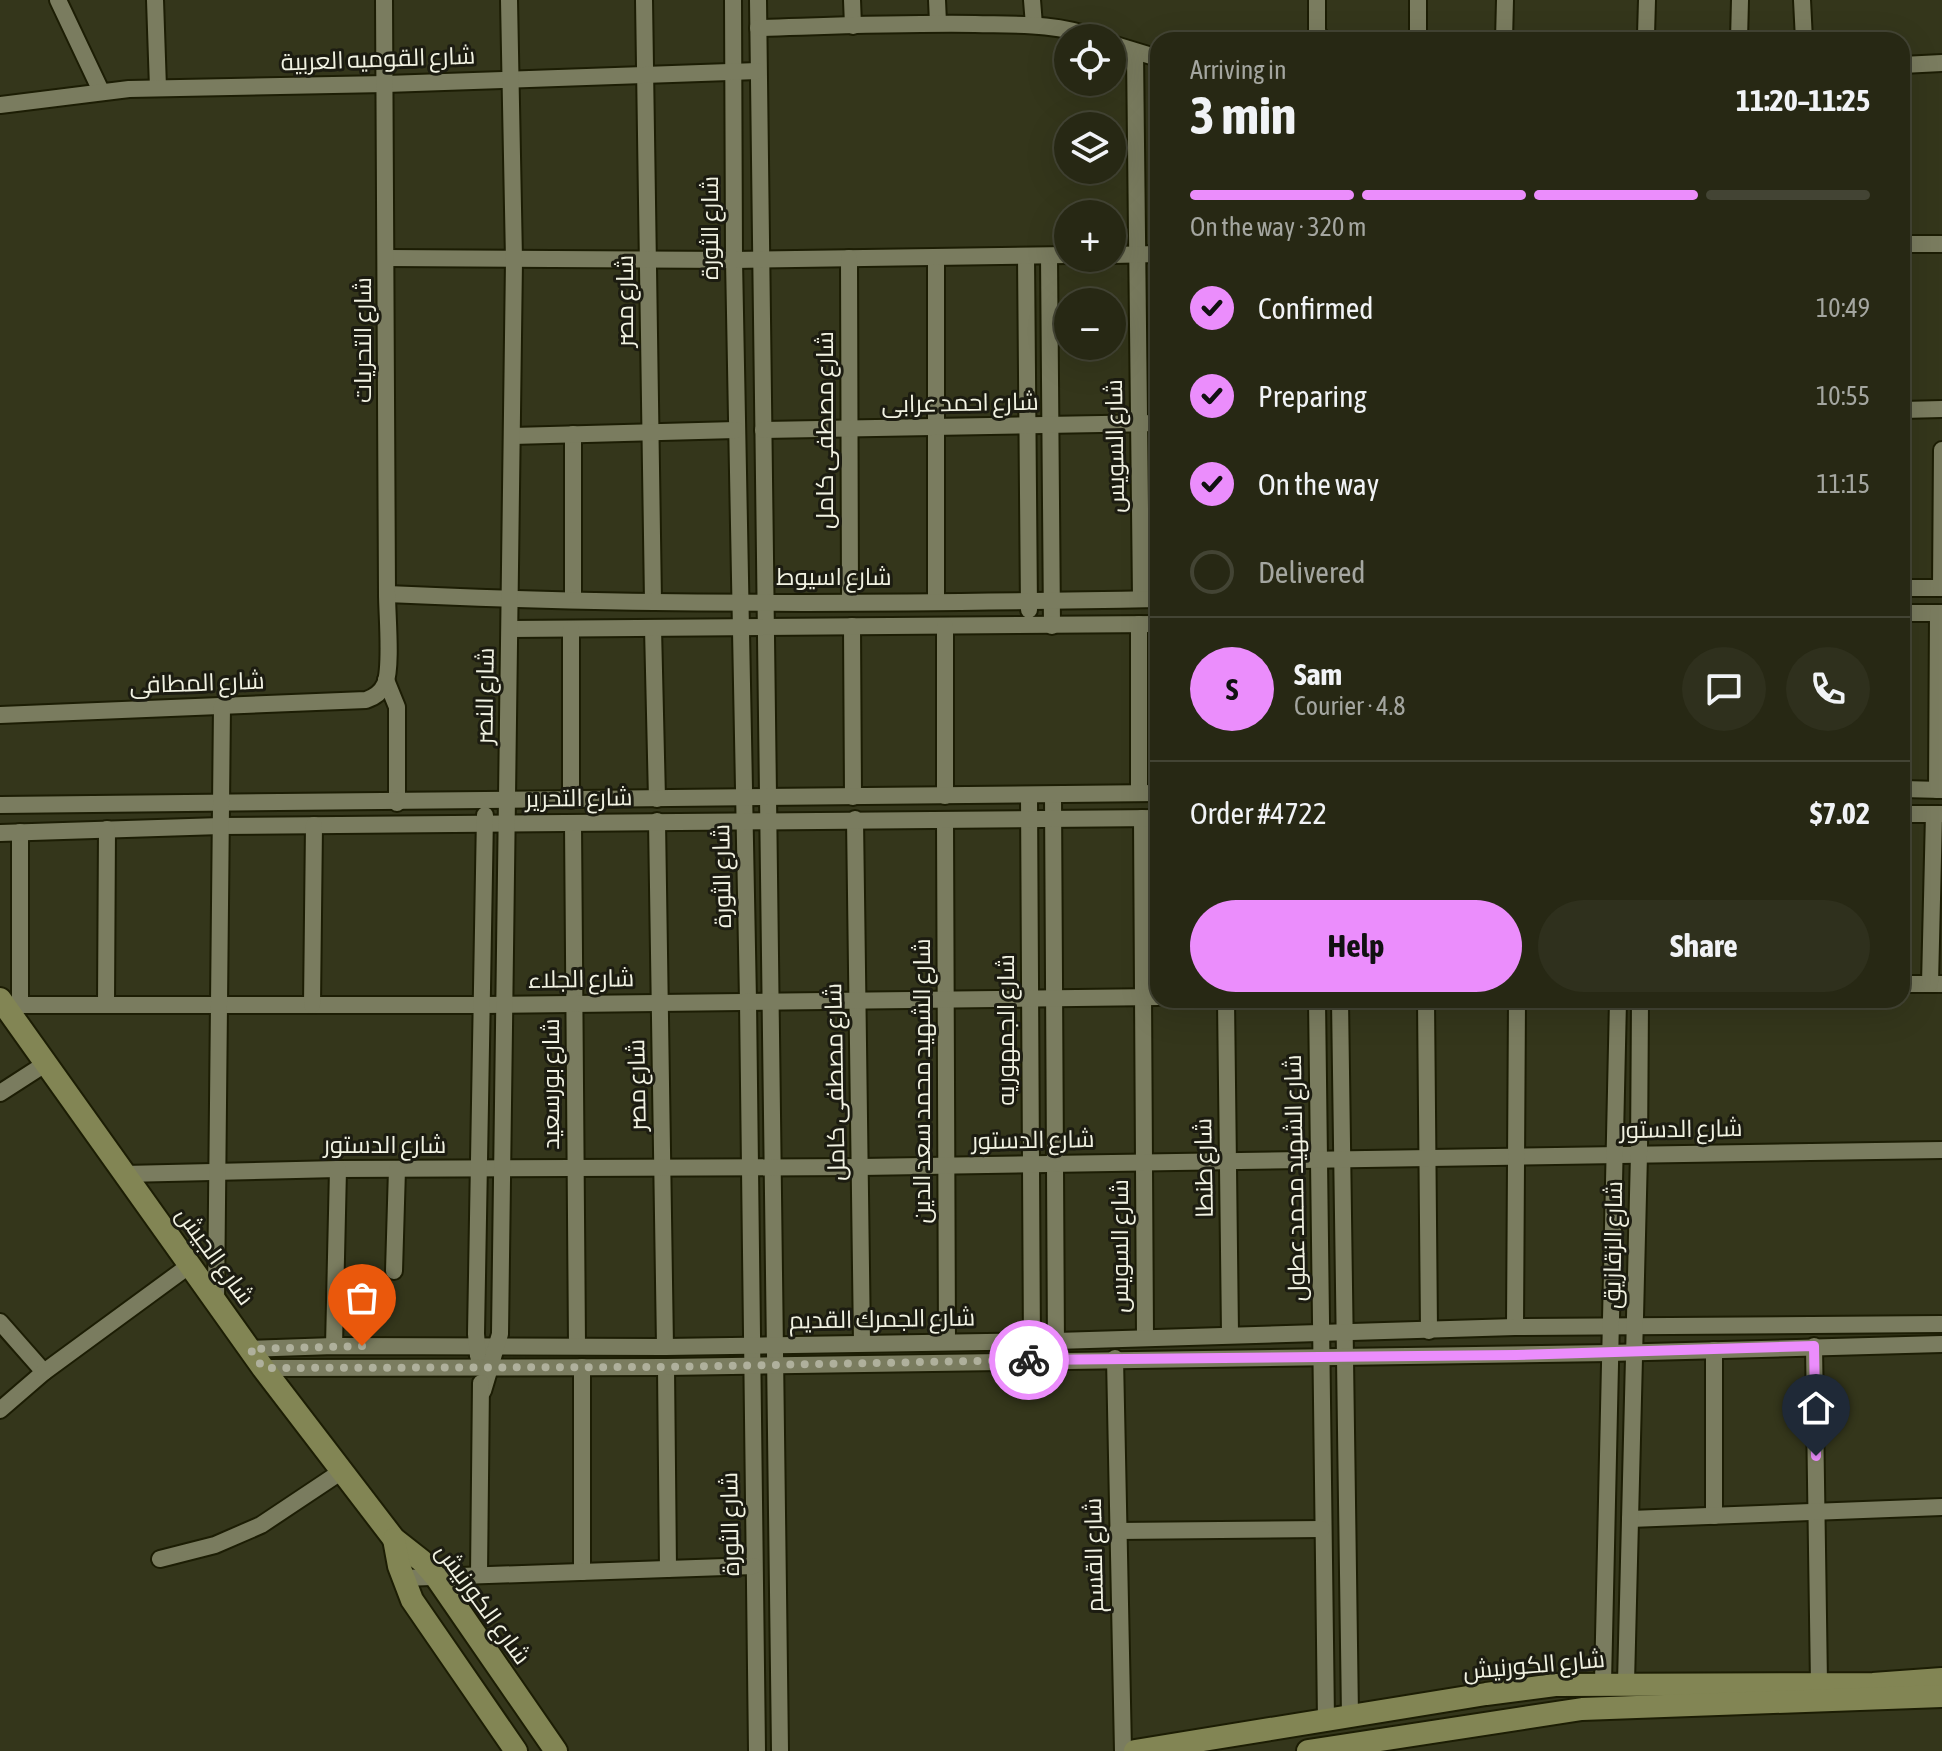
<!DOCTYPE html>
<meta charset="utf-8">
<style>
:root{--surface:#272814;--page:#2f301d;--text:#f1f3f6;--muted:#a4a6a0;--line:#434434;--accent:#eb8dfc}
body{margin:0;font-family:"Asap Condensed",Cairo,sans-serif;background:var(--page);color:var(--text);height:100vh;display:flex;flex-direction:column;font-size:30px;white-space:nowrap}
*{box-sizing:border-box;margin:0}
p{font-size:26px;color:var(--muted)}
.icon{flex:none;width:44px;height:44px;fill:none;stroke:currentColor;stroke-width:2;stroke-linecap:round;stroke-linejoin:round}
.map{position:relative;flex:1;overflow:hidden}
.side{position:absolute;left:1150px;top:32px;width:760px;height:976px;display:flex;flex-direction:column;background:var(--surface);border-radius:24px;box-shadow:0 8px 32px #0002,0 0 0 2px var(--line)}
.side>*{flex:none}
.buttons{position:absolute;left:1054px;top:24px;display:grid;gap:16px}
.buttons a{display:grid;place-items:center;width:72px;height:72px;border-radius:50%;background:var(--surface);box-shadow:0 8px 32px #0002,0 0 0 2px var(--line);font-size:40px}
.pin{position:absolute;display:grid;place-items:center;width:68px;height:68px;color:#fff;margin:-82px -34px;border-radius:50% 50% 50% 0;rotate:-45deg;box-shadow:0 0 8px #0007}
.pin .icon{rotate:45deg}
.courier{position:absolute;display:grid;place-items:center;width:80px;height:80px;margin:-40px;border:6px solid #eb8dfc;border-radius:50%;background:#fff;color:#222;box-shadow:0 2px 10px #0007}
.head em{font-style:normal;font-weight:700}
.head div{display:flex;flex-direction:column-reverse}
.head{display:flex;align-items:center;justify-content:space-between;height:136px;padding:0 40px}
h1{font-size:52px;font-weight:700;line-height:60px}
.bar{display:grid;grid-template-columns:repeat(4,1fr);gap:12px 8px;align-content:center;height:96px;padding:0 40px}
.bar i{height:10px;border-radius:6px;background:var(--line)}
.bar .active{background:var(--accent)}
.bar p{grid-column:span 4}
.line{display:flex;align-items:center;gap:20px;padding:0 40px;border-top:2px solid var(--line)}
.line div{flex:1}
.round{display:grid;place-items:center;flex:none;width:84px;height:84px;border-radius:42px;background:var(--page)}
ol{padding:0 40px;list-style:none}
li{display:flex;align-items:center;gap:24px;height:88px}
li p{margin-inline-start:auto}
li .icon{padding:8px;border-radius:50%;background:var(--accent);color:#111;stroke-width:4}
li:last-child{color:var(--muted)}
li i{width:44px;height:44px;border:4px solid var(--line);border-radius:50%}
.primary-button{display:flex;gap:16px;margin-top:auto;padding:16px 40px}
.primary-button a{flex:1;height:92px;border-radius:48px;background:var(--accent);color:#111;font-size:32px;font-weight:700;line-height:92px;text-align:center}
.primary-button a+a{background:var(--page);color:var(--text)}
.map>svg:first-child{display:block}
</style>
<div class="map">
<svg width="1942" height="1751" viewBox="0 0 1942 1751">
<rect width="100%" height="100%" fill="#34361b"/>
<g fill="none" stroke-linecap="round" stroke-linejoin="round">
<defs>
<g id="street">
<path d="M58,0L101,91"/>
<path d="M155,0L158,88"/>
<path d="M644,0L653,602"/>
<path d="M733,0L734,260L748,1001L757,1751"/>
<path d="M758,0L780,1751"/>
<path d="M852,0L853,26"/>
<path d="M937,0L938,23"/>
<path d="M1032,0L1034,25"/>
<path d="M1317,0V32L1323,40"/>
<path d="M1802,0L1804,40"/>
<path d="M758,28C830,26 902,23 975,24C1018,25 1056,23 1097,38"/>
<path d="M1418,40V0"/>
<path d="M1504,40L1505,0"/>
<path d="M1642,40L1646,35L1647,0"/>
<path d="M1739,40L1740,0"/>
<path d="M1112,44L1158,58"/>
<path d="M1135,52L1141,599"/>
<path d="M1902,65L1942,63"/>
<path d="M0,105L129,89L386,84L758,71"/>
<path d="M1902,244H1942"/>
<path d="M1112,255L1158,254"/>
<path d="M1026,256L1029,610"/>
<path d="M1049,256L1052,626"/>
<path d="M936,257V601"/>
<path d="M387,258L734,260L1068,255"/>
<path d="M849,258L850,601"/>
<path d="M1902,410L1942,409"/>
<path d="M763,430L1158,423"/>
<path d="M573,434V600"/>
<path d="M512,436L736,430"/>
<path d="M1902,588H1942"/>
<path d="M1941,588L1942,450"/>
<path d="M387,594C644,606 901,604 1158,599"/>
<path d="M1902,613H1942"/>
<path d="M852,626L853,797"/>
<path d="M653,628L657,799"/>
<path d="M510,629L1158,624"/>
<path d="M571,629V800"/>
<path d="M386,680L397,707V803"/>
<path d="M0,715L366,700C375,697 381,693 385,684C392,667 387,615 387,594L384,0"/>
<path d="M1902,789L1942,790"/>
<path d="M1937,790L1938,613"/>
<path d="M1139,793V624"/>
<path d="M1029,795L1032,1350"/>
<path d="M1053,795L1056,1350"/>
<path d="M945,796V626"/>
<path d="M0,805L1158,793"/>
<path d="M1902,814H1942"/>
<path d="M1142,818L1145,1338"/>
<path d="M855,819L862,1343"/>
<path d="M945,820L947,1342"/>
<path d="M657,821L665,1347"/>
<path d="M573,823L577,1346"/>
<path d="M20,832V1005"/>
<path d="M0,833L221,826L1158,818"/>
<path d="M1902,984H1942"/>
<path d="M1930,984L1934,814"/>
<path d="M1226,1000L1230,1334"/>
<path d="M1317,1000L1326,1721"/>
<path d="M1340,1000L1350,1716"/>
<path d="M1426,1000L1429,1331"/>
<path d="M106,1004L107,829"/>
<path d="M4,1005H482L1158,997"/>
<path d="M312,1005L314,825"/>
<path d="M0,1093L45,1064"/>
<path d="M124,1174L338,1169L861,1167L1942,1150"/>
<path d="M394,1271L397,1169"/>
<path d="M216,1302L222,706"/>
<path d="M0,1322L44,1372"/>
<path d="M1515,1327L1517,1000"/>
<path d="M334,1346L338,1169"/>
<path d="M1814,1346L1819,1684"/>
<path d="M250,1349L334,1346L665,1347L1056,1341L1515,1327L1942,1324"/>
<path d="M1714,1350V1516"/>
<path d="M478,1356L476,1334L485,815"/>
<path d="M1115,1358L1123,1751"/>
<path d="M666,1367L668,1569"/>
<path d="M263,1368L666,1367L1610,1353L1942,1344"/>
<path d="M483,1391L500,1334L514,260L509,0"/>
<path d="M0,1410L44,1372L190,1265"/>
<path d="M1630,1519L1942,1507"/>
<path d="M1117,1531L1322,1529"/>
<path d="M160,1559L215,1545L261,1525L342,1471"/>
<path d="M582,1572V1367"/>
<path d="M479,1575L481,1383"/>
<path d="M403,1578L754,1566"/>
<path d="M1603,1683L1618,1000"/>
<path d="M1626,1683L1639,1154L1640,1000"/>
</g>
<g id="secondary">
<path d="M0,999L263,1368L394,1539L422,1561L436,1577L556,1751"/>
<path d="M394,1539L399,1566L412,1600L516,1751"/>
<path d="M1135,1751L1486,1694L1555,1685L1873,1684L1942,1679"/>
<path d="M1308,1751L1582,1709L1942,1696"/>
</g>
</defs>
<use href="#street" stroke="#1c1d04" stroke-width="20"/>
<use href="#secondary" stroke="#1c1d04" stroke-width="26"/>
<use href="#street" stroke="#7a7c5f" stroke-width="16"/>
<use href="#secondary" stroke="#828554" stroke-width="22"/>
</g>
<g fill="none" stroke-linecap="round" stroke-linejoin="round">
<path stroke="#afb09c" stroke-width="8" stroke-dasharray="0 14.4" d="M362,1346L250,1349L263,1368L666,1367L1029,1360"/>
<path stroke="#eb8dfc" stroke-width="10" d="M1029,1360L1516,1355L1814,1346L1816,1456"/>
</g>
<g text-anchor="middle" stroke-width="6" stroke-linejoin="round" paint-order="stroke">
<g font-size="24" fill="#f1f2e2" stroke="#1c1c11">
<text transform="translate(378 59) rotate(-2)" y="8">شارع القوميه العربية</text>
<text transform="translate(710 228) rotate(-90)" y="8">شارع الثورة</text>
<text transform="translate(625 301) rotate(-90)" y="8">شارع مصر</text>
<text transform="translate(363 340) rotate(-90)" y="8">شارع التحريات</text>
<text transform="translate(960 403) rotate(-1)" y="8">شارع احمد عرابى</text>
<text transform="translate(825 430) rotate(-90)" y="8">شارع مصطفى كامل</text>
<text transform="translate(1115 446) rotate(-91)" y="8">شارع السويس</text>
<text x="834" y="585">شارع اسيوط</text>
<text transform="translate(197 683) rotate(-2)" y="8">شارع المطافى</text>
<text transform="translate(485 696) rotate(-89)" y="8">شارع النصر</text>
<text transform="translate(579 798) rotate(-1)" y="8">شارع التحرير</text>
<text transform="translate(722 876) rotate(-91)" y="8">شارع الثورة</text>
<text transform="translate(581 979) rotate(-1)" y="8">شارع الجلاء</text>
<text transform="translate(1006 1030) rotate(-90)" y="8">شارع الجمهوريه</text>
<text transform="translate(922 1081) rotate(-90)" y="8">شارع الشهيد محمد سعد الدين</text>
<text transform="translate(835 1082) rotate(-91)" y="8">شارع مصطفى كامل</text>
<text transform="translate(551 1084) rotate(-90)" y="8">شارع بورسعيد</text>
<text transform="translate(637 1085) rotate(-91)" y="8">شارع مصر</text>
<text transform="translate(1681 1129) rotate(-1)" y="8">شارع الدستور</text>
<text transform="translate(1033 1140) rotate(-1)" y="8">شارع الدستور</text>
<text x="385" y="1153">شارع الدستور</text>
<text transform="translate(1204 1168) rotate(-91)" y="8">شارع طنطا</text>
<text transform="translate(1295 1178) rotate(-91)" y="8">شارع الشهيد محمد عطول</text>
<text transform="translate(1613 1245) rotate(-89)" y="8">شارع الزقازيق</text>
<text transform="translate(1120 1246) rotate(-90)" y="8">شارع السويس</text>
<text transform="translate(215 1256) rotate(54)" y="8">شارع الجيش</text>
<text transform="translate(882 1319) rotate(-1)" y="8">شارع الجمرك القديم</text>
<text transform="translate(730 1524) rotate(-91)" y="8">شارع الثورة</text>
<text transform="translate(1094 1555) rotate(-91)" y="8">شارع القسم</text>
<text transform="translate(483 1604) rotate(54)" y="8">شارع الكورنيش</text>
<text transform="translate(1534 1665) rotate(-5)" y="8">شارع الكورنيش</text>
</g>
</g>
</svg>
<div class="buttons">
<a><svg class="icon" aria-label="locate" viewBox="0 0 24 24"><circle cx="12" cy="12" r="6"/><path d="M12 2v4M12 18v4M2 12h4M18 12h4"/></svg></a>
<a><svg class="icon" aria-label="layers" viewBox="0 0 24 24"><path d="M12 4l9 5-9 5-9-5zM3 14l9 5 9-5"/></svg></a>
<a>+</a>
<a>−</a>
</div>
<div class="pin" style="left:362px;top:1346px;background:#ea580c"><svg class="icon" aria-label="bag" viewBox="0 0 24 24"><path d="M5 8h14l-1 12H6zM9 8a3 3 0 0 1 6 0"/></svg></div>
<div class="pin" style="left:1816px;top:1456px;background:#1f2937"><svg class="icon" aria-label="home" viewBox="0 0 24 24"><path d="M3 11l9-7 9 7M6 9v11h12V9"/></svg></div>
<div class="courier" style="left:1029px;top:1360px"><svg class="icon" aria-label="bike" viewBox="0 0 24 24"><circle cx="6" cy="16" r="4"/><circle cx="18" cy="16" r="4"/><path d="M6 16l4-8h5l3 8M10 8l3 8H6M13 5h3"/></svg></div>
<section class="side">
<div class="head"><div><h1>3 min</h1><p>Arriving in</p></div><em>11:20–11:25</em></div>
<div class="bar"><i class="active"></i><i class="active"></i><i class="active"></i><i></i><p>On the way · 320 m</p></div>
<ol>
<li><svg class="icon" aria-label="check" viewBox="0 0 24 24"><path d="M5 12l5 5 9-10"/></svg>Confirmed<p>10:49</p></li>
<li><svg class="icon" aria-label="check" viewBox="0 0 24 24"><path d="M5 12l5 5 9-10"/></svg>Preparing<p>10:55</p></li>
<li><svg class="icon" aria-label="check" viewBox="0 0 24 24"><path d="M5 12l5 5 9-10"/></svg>On the way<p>11:15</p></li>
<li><i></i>Delivered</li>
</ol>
<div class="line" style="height:144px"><b class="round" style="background:var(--accent);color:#111">S</b><div><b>Sam</b><p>Courier · 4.8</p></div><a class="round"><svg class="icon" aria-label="chat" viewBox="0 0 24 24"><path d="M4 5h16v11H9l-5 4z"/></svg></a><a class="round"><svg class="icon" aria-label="phone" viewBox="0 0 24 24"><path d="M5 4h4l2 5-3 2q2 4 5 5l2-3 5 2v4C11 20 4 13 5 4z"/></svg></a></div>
<div class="line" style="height:104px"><div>Order #4722</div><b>$7.02</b></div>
<div class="primary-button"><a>Help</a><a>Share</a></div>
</section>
</div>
